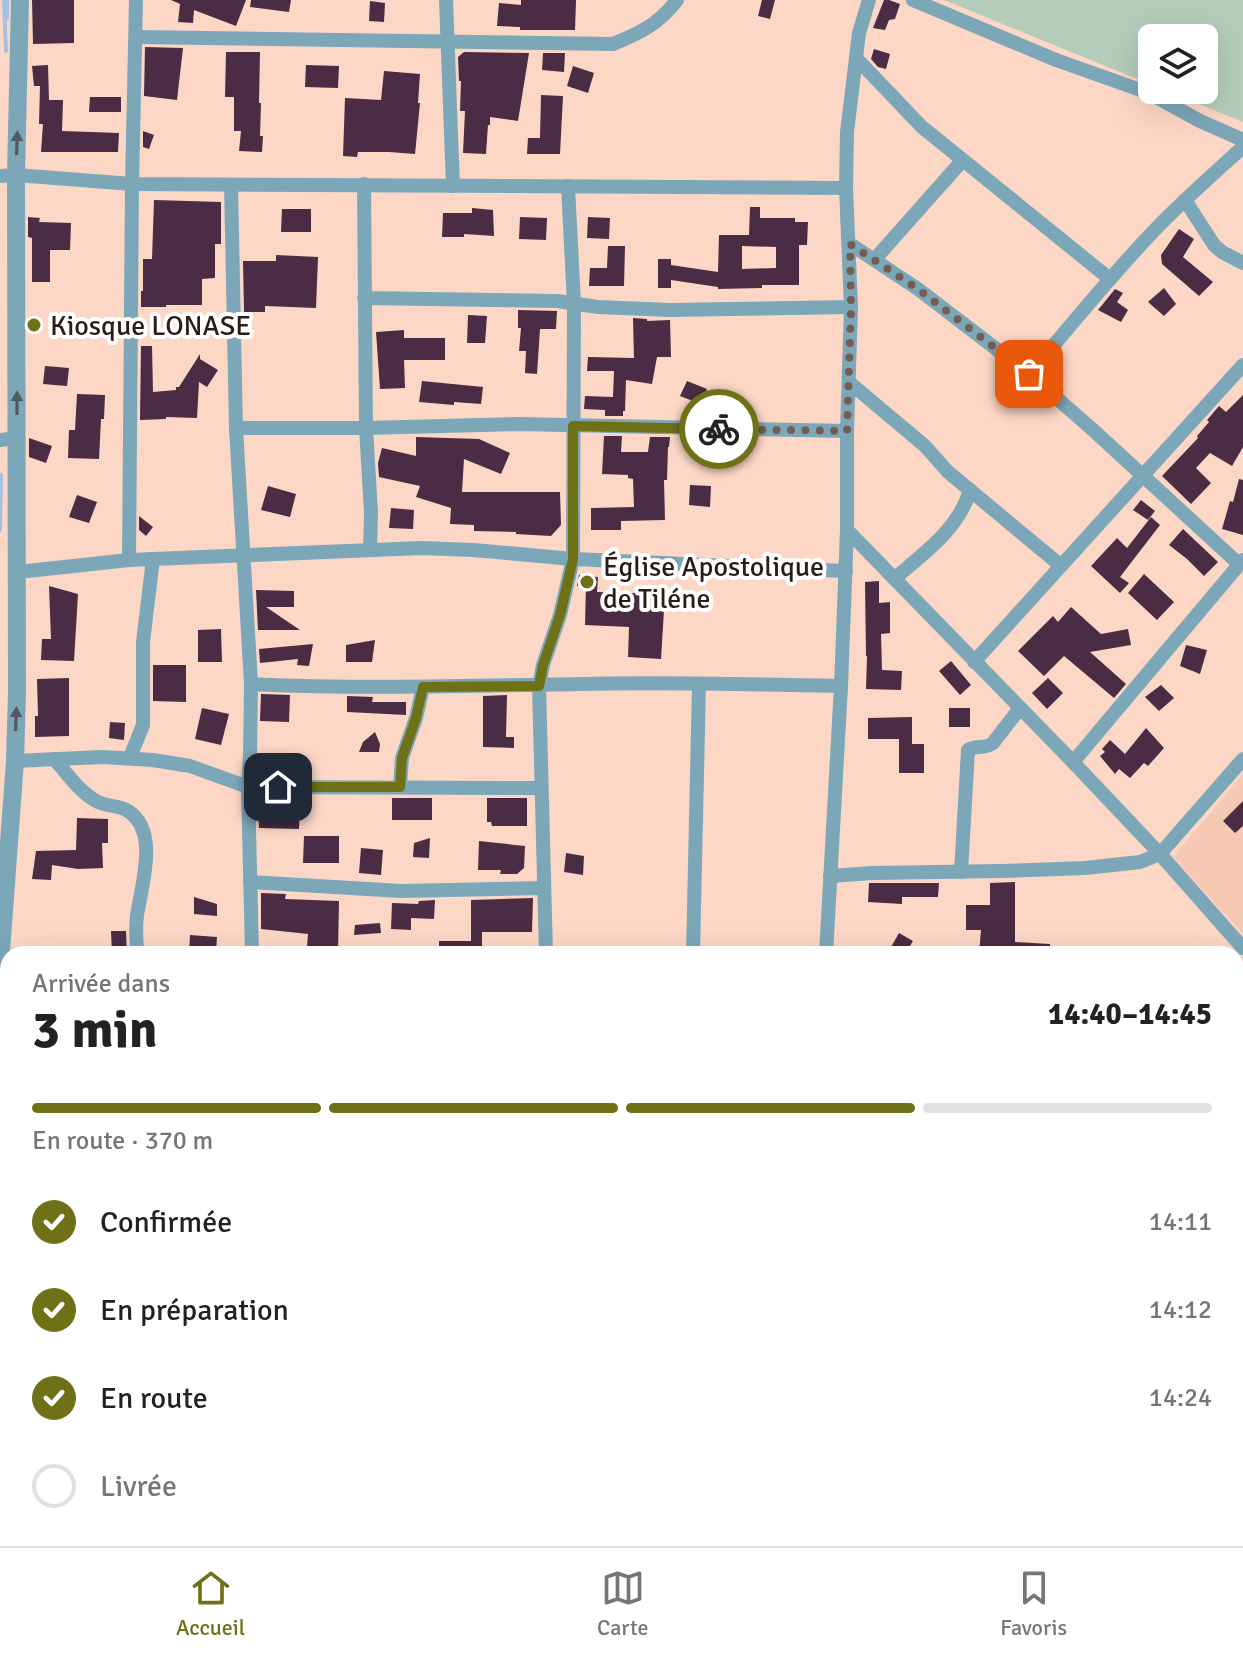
<!DOCTYPE html>
<html lang="fr">
<meta charset="utf-8">
<style>
:root{--surface:#fff;--page:#f6f6f6;--text:#222;--muted:#767676;--line:#e0e0e0;--accent:#6e7116}
body{margin:0;font-family:Signika,sans-serif;background:var(--page);color:var(--text);height:100vh;display:flex;flex-direction:column;font-size:30px;white-space:nowrap}
*{box-sizing:border-box;margin:0}
p{font-size:26px;color:var(--muted)}
.icon{flex:none;width:44px;height:44px;fill:none;stroke:currentColor;stroke-width:2;stroke-linecap:round;stroke-linejoin:round}
.map{position:relative;flex:1;overflow:hidden}
.panel{position:absolute;left:0px;top:946px;width:1244px;height:600px;display:flex;flex-direction:column;background:var(--surface);border-radius:24px 24px 0 0;box-shadow:0 8px 32px #0002}
.panel>*{flex:none}
.controls{position:absolute;left:1138px;top:24px;display:grid;gap:16px}
.controls a{display:grid;place-items:center;width:80px;height:80px;border-radius:12px;background:var(--surface);box-shadow:0 8px 32px #0002;font-size:40px}
.pin{position:absolute;display:grid;place-items:center;width:68px;height:68px;color:#fff;margin:-34px;border-radius:16px;box-shadow:0 4px 12px #0006}
.courier{position:absolute;display:grid;place-items:center;width:80px;height:80px;margin:-40px;border:6px solid #6e7116;border-radius:50%;background:#fff;color:#222;box-shadow:0 2px 10px #0007}
.head em{font-style:normal;font-weight:800}
.head div{display:flex;flex-direction:column-reverse}
.head{display:flex;align-items:center;justify-content:space-between;height:136px;padding:0 32px}
h1{font-size:52px;font-weight:800;line-height:60px}
.bar{display:grid;grid-template-columns:repeat(4,1fr);gap:12px 8px;align-content:center;height:96px;padding:0 32px}
.bar i{height:10px;border-radius:6px;background:var(--line)}
.bar .selected{background:var(--accent)}
.bar p{grid-column:span 4}
ol{padding:0 32px;list-style:none}
li{display:flex;align-items:center;gap:24px;height:88px}
li p{margin-inline-start:auto}
li .icon{padding:8px;border-radius:50%;background:var(--accent);color:#fff;stroke-width:4}
li:last-child{color:var(--muted)}
li i{width:44px;height:44px;border:4px solid var(--line);border-radius:50%}
.menu{display:flex;justify-content:space-around;align-items:center;height:112px;border-top:2px solid var(--line);background:var(--surface);font-size:22px;color:var(--muted)}
.menu a{display:grid;justify-items:center;gap:4px}
.menu .selected{color:var(--accent)}
.map>svg:first-child{display:block}
</style>
<div class="map">
<svg width="1243" height="1546" viewBox="0 0 1243 1546">
<rect width="100%" height="100%" fill="#fdd7c5"/>
<g fill="#f6c9b4">
<path d="M1243,774V934L1173,857Z"/>
<path d="M120,1538H304V1545L119,1546Z"/>
</g>
<path fill="#b4ccb9" d="M944,0H1243V122L1164,90H1204V38H1152V85Z"/>
<g fill="none" stroke-linecap="round" stroke-linejoin="round">
<g stroke="#a4c0e4" stroke-width="4">
<path d="M4,0L6,51"/>
<path d="M7,18V0"/>
<path d="M0,530L1,475"/>
</g>
</g>
<g fill="#4a2c45" fill-rule="evenodd">
<path d="M32,0H74V43L33,44Z"/>
<path d="M171,0H246L236,26L194,10L193,23L178,22L180,4Z"/>
<path d="M251,0H291L289,12L250,7Z"/>
<path d="M521,0H576L575,30H520V27L497,26L499,3L521,5Z"/>
<path d="M762,0H775L770,19L758,16Z"/>
<path d="M884,0H889L900,4L895,19L889,20L885,30L873,28Z"/>
<path d="M370,1L385,3L384,22L369,21Z"/>
<path d="M145,47L183,48L177,100L144,96Z"/>
<path d="M874,49L890,54L886,69L878,67L871,59Z"/>
<path d="M226,52H260L259,103H261L260,136H263L262,152L239,151L241,131H234V97H225Z"/>
<path d="M464,52L529,53L518,121L490,117V125H488L486,154L463,153L465,111H460L461,81H459L458,57Z"/>
<path d="M543,53H565L564,72L542,70Z"/>
<path d="M48,65L49,100H63L62,131L119,133L118,152H41L43,124H39L40,86H34L32,66Z"/>
<path d="M306,65L339,66L338,88L305,87Z"/>
<path d="M573,66L594,73L588,93L567,86Z"/>
<path d="M384,71L420,74L418,103H420L415,154L389,152H358L357,157L343,156L345,98L381,100Z"/>
<path d="M541,95L563,96L560,154H527L528,138H540Z"/>
<path d="M90,97H121V112H89Z"/>
<path d="M143,131L154,135L149,149L143,147Z"/>
<path d="M154,200L221,202V244H215V278L202,279V305H166V307H141V291H143V259H152Z"/>
<path d="M750,207H760V218H795V222H808L807,245H799V285H762V288L718,289V287L671,280V288H658V259H671V265L718,272L719,235H749ZM742,246L776,247V268L742,269Z"/>
<path d="M472,208L493,210L494,236L464,234V237H442L443,213H472Z"/>
<path d="M282,209H311V232H281Z"/>
<path d="M28,217L40,218L39,222L71,223L70,250H50V282H32V238L28,237Z"/>
<path d="M520,217L547,218L546,240L519,239Z"/>
<path d="M588,217L610,218L609,239L587,238Z"/>
<path d="M1179,229L1194,239L1183,257L1213,282L1199,296L1162,264L1161,255Z"/>
<path d="M608,246H625L624,286H589L590,268H607Z"/>
<path d="M276,255L318,257L316,308L265,306V312H244L243,261H276Z"/>
<path d="M1164,288L1176,304L1164,316L1148,302Z"/>
<path d="M1115,289L1123,293L1117,302L1128,310L1121,322L1098,310Z"/>
<path d="M518,310L557,311L556,329H540L537,374L525,373L526,351H519L521,328H518Z"/>
<path d="M468,315L487,316L485,343H467Z"/>
<path d="M633,318L647,319V321L670,320L671,357H657L652,384L626,380L625,411H623V416H605V410L584,409L585,396L613,397L614,371H587L588,357L634,358Z"/>
<path d="M404,330V338H445V360H404L405,388L380,389L376,332Z"/>
<path d="M141,346H152L153,392L176,390V387H179L200,354V359L218,370L207,387L199,382L197,418L166,417V419L140,420Z"/>
<path d="M45,366L69,368L67,386L43,384Z"/>
<path d="M422,381L483,387L481,404L454,402V405L419,402Z"/>
<path d="M687,381L707,389L701,404L680,396Z"/>
<path d="M77,394L105,395L104,419H101L99,459L68,458L69,430H75Z"/>
<path d="M1243,395V447L1232,466L1210,453L1196,468L1211,483L1191,504L1162,476L1198,438L1197,436L1209,422L1207,420L1219,406L1226,412Z"/>
<path d="M604,436H622L621,452H648L650,437H670L669,447H668L667,480H664L665,520L621,521V530H591V508L634,507L633,479L628,478V475L602,474Z"/>
<path d="M416,437L479,439L510,453L501,474L464,459L462,492H560L561,525L551,536L516,534V532L474,531V525L450,524L451,508L416,497L420,486L379,477L378,463L382,448L416,456Z"/>
<path d="M29,438L52,446L46,463L29,457Z"/>
<path d="M1239,479L1243,480V535L1222,529L1230,501L1233,502Z"/>
<path d="M690,485L711,486L710,507L689,505Z"/>
<path d="M268,486L296,494L290,517L261,510Z"/>
<path d="M77,495L97,502L89,523L69,517Z"/>
<path d="M1141,500L1155,511L1148,520L1133,510Z"/>
<path d="M391,508L414,510L413,529L389,528Z"/>
<path d="M139,516L153,527L146,536L139,530Z"/>
<path d="M1151,517L1160,525L1120,577L1129,583L1120,593L1091,566L1117,538L1127,548Z"/>
<path d="M1183,529L1218,562L1204,576L1187,559L1169,545Z"/>
<path d="M1144,574L1174,602L1157,620L1128,593Z"/>
<path d="M579,575L598,577L597,592L665,594L661,659L628,657L629,627L585,625L586,586H577Z"/>
<path d="M879,581V603L890,602V633L881,634L882,670L902,671L901,690L866,689L867,656H866L865,582Z"/>
<path d="M49,586L78,594L74,661L41,660L42,639H51Z"/>
<path d="M256,590L294,591V607H266L300,630H258Z"/>
<path d="M1071,607L1101,634L1128,629L1131,645L1090,652L1126,684L1114,698L1064,656L1044,676L1018,651L1053,616L1058,622Z"/>
<path d="M221,629L222,662H198V630Z"/>
<path d="M375,640L372,662H346V645Z"/>
<path d="M313,644L309,666L297,665L298,659L260,663L259,649Z"/>
<path d="M1186,645L1207,650L1200,674L1180,666Z"/>
<path d="M951,661L971,685L960,695L939,671Z"/>
<path d="M153,665H186V702L153,701Z"/>
<path d="M69,678V736L35,737V716H38L37,679Z"/>
<path d="M1048,678L1063,693L1047,709L1032,693Z"/>
<path d="M1161,685L1174,698L1159,711L1145,697Z"/>
<path d="M261,694L290,695L289,722L260,721Z"/>
<path d="M507,695L506,737H514V748L483,747V696Z"/>
<path d="M347,696L373,697L372,702H406V715L347,712Z"/>
<path d="M202,708L229,714L221,745L195,739Z"/>
<rect x="949" y="708" width="21" height="19"/>
<path d="M912,717V744H924V773H899V739H868V718Z"/>
<path d="M110,722L125,723L124,740L109,738Z"/>
<path d="M1146,728L1164,748L1148,766L1144,763L1130,778L1119,769L1115,774L1100,756L1105,752L1102,749L1110,740L1125,754Z"/>
<path d="M375,732L380,744L379,752H359L363,742Z"/>
<path d="M258,797H300L299,829L259,828Z"/>
<rect x="392" y="798" width="40" height="22"/>
<path d="M487,798H527V826H492L491,822H487Z"/>
<path d="M1243,801V826L1235,833L1223,821Z"/>
<path d="M77,818L108,819V843H102L103,868L78,869L52,865L51,880L32,879L36,851L76,850Z"/>
<path d="M304,836H339V863H303Z"/>
<path d="M430,838L429,858L413,857L414,843Z"/>
<path d="M479,841L525,846L524,868L517,874H500L501,870H478Z"/>
<path d="M361,848L383,850L381,875L359,873Z"/>
<path d="M566,853L584,856L583,875L564,872Z"/>
<path d="M1015,882V942L1050,944V954H979L981,930H966V905H990V883Z"/>
<path d="M869,883H939L938,897H902V904L868,902Z"/>
<path d="M261,893L286,894L285,899L339,901L338,954H318V947H307L308,934L261,929Z"/>
<path d="M194,897L217,904V916L194,914Z"/>
<path d="M533,898L532,932H482V954H439V941H471V900Z"/>
<path d="M435,900L434,919L411,918V930L391,929L392,903L418,904L419,901Z"/>
<path d="M380,923L381,933L354,935L355,925Z"/>
<path d="M111,931H126L127,954H112Z"/>
<path d="M899,933L913,941L905,954H887Z"/>
<path d="M190,935L217,937L216,954H189Z"/>
</g>
<g fill="none" stroke-linecap="round" stroke-linejoin="round">
<g stroke="#7ca7b9" stroke-width="14">
<path d="M446,0L453,186"/>
<path d="M913,0L1056,60L1149,93L1200,121L1243,140"/>
<path d="M137,37L613,44C640,33 659,24 677,0"/>
<path d="M856,58L922,127L1110,279"/>
<path d="M0,176L16,175L132,184L846,188"/>
<path d="M364,184L366,428L371,512L370,549"/>
<path d="M231,185L236,428L251,684L250,755L248,787L252,954"/>
<path d="M1185,200L1214,245L1222,252L1243,263"/>
<path d="M850,244L918,289L1029,374L1092,429L1239,564"/>
<path d="M875,259L962,161"/>
<path d="M364,298L557,301L598,307L670,310L851,307"/>
<path d="M1029,374C1069,328 1107,280 1150,235C1179,204 1211,176 1243,147"/>
<path d="M850,383L925,446L947,471L1060,565"/>
<path d="M236,428H366L518,424L847,431"/>
<path d="M0,440L17,438"/>
<path d="M847,530L1073,762L1160,854L1243,948"/>
<path d="M129,560L132,184L136,0"/>
<path d="M18,572L129,560L422,548L473,550L573,559L846,571"/>
<path d="M895,578C924,553 959,529 970,490"/>
<path d="M974,662L1243,365"/>
<path d="M251,684C361,689 470,686 580,684C667,682 754,684 841,686"/>
<path d="M130,757L143,725V642L153,559"/>
<path d="M54,759C67,773 81,794 98,802C108,807 119,805 128,811C160,831 141,886 137,916C135,929 137,942 137,954"/>
<path d="M15,761L102,757L153,760L190,766L248,787L541,788"/>
<path d="M1073,762L1243,560"/>
<path d="M400,787L402,758L416,718L423,687"/>
<path d="M961,872L968,750C975,745 986,749 993,743L1020,708"/>
<path d="M830,876L873,873L1001,871L1085,868L1140,862L1160,854L1243,759"/>
<path d="M250,882L401,891L544,888"/>
<path d="M546,954L539,686L543,665L560,615L573,559L574,304L568,186"/>
<path d="M693,954L699,684"/>
<path d="M826,954L841,686L847,530V431L851,307L846,188L847,132L859,33L869,0"/>
<path d="M0,999H8"/>
<path d="M1236,1010H1243"/>
<path d="M0,1183H8"/>
<path d="M1236,1260L1243,1262"/>
<path d="M1236,1438H1243"/>
<path d="M501,1538L502,1546"/>
<path d="M645,1538L646,1546"/>
<path d="M916,1538L921,1546"/>
<path d="M1070,1538L1075,1546"/>
<path d="M1207,1538L1211,1546"/>
<path d="M0,1546L5,1339"/>
<path d="M111,1546V1538"/>
<path d="M420,1546L471,1538"/>
<path d="M713,1546L724,1538"/>
</g>
<path stroke="#7ca7b9" stroke-width="18" d="M0,965L15,761L17,692L16,175L20,0"/>
</g>
<defs><path id="oneway-solid" d="M-6-.8H1V-3.2L6.5 0L1 3.2V.8H-6Z" transform="scale(2)"/></defs>
<g fill="#4f5b5f">
<use href="#oneway-solid" transform="translate(17 143) rotate(-88)"/>
<use href="#oneway-solid" transform="translate(17 403) rotate(-90)"/>
<use href="#oneway-solid" transform="translate(16 719) rotate(-88)"/>
</g>
<g fill="none" stroke-linecap="round" stroke-linejoin="round">
<path stroke="#745d53" stroke-width="8" stroke-dasharray="0 14.4" d="M719,429L847,431L851,307L850,244L918,289L1029,374"/>
<path stroke="#6e7116" stroke-width="10" d="M278,787H400L402,758L416,718L423,687L539,686L543,665L560,615L573,559V426L719,429"/>
</g>
<g fill="#6e7116" stroke="#fff" stroke-width="3">
<circle cx="34" cy="325" r="8"/>
<circle cx="587" cy="582" r="8"/>
</g>
<g text-anchor="middle" stroke-width="8" stroke-linejoin="round" paint-order="stroke">
<g font-size="28" fill="#2a1c16" stroke="#fff" text-anchor="start">
<text x="50" y="335">Kiosque LONASE</text>
<text x="603" y="576">Église Apostolique<tspan x="603" dy="32">de Tiléne</tspan></text>
</g>
</g>
</svg>
<div class="controls">
<a><svg class="icon" aria-label="layers" viewBox="0 0 24 24"><path d="M12 4l9 5-9 5-9-5zM3 14l9 5 9-5"/></svg></a>
</div>
<div class="pin" style="left:1029px;top:374px;background:#ea580c"><svg class="icon" aria-label="bag" viewBox="0 0 24 24"><path d="M5 8h14l-1 12H6zM9 8a3 3 0 0 1 6 0"/></svg></div>
<div class="pin" style="left:278px;top:787px;background:#1f2937"><svg class="icon" aria-label="home" viewBox="0 0 24 24"><path d="M3 11l9-7 9 7M6 9v11h12V9"/></svg></div>
<div class="courier" style="left:719px;top:429px"><svg class="icon" aria-label="bike" viewBox="0 0 24 24"><circle cx="6" cy="16" r="4"/><circle cx="18" cy="16" r="4"/><path d="M6 16l4-8h5l3 8M10 8l3 8H6M13 5h3"/></svg></div>
<section class="panel">
<div class="head"><div><h1>3 min</h1><p>Arrivée dans</p></div><em>14:40–14:45</em></div>
<div class="bar"><i class="selected"></i><i class="selected"></i><i class="selected"></i><i></i><p>En route · 370 m</p></div>
<ol>
<li><svg class="icon" aria-label="check" viewBox="0 0 24 24"><path d="M5 12l5 5 9-10"/></svg>Confirmée<p>14:11</p></li>
<li><svg class="icon" aria-label="check" viewBox="0 0 24 24"><path d="M5 12l5 5 9-10"/></svg>En préparation<p>14:12</p></li>
<li><svg class="icon" aria-label="check" viewBox="0 0 24 24"><path d="M5 12l5 5 9-10"/></svg>En route<p>14:24</p></li>
<li><i></i>Livrée</li>
</ol>
</section>
</div>
<nav class="menu">
<a class="selected"><svg class="icon" aria-label="home" viewBox="0 0 24 24"><path d="M3 11l9-7 9 7M6 9v11h12V9"/></svg>Accueil</a>
<a><svg class="icon" aria-label="map" viewBox="0 0 24 24"><path d="M3 6l6-2 6 2 6-2v14l-6 2-6-2-6 2zM9 4v14M15 6v14"/></svg>Carte</a>
<a><svg class="icon" aria-label="saved" viewBox="0 0 24 24"><path d="M7 4h10v16l-5-4-5 4z"/></svg>Favoris</a>
</nav>
